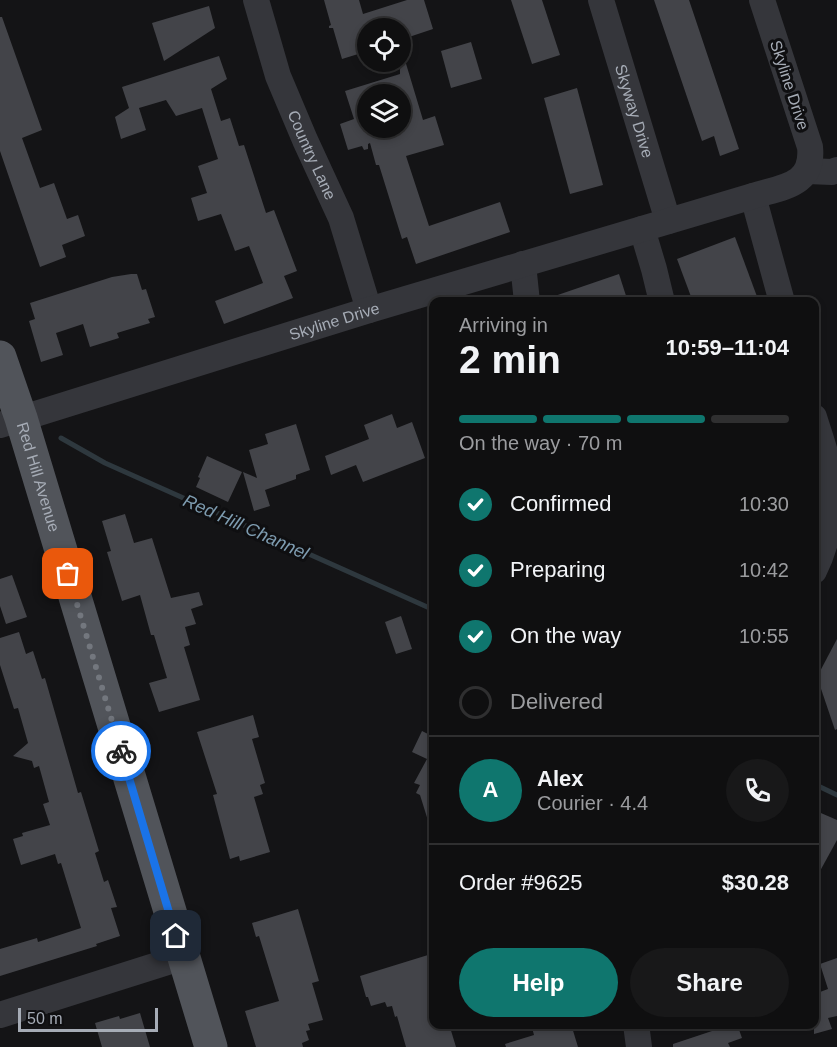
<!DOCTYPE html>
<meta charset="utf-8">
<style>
:root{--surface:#0f0f10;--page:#181819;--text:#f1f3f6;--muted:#9b9c9f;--line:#2f2f30;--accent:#0f766e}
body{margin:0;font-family:Arial,sans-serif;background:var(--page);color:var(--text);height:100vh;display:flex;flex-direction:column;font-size:22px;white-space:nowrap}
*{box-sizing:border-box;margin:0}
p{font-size:20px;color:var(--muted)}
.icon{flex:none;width:33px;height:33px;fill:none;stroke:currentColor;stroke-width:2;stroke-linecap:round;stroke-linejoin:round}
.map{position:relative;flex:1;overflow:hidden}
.side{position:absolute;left:429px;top:297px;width:390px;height:732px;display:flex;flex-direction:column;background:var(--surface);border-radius:12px;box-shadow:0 3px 9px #0003,0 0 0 2px var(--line)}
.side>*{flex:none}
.controls{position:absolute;left:357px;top:18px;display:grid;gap:12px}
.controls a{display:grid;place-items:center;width:54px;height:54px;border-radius:50%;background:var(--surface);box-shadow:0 3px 9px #0003,0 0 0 2px var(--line);font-size:30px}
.scale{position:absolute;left:18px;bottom:15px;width:140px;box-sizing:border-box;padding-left:6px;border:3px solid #a6acb6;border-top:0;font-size:16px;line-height:21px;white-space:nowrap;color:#a6acb6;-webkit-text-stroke:4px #0f0f11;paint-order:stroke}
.pin{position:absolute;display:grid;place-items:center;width:51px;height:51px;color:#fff;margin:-26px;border-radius:12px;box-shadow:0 3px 9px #0006}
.courier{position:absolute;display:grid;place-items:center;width:60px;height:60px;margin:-30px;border:4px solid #1a73e8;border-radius:50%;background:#fff;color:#222;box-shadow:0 2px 8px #0007}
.headline em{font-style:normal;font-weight:700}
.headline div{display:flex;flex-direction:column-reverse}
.headline{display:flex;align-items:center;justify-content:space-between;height:102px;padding:0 30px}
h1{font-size:39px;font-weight:700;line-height:45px}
.bar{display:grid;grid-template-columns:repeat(4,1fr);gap:9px 6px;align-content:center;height:72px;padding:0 30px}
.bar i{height:8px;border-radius:4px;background:var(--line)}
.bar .active{background:var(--accent)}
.bar p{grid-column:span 4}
.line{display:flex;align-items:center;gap:15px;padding:0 30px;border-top:2px solid var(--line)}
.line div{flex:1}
.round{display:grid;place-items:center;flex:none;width:63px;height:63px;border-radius:32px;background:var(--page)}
ol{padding:0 30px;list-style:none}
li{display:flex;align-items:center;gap:18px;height:66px}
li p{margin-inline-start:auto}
li .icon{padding:6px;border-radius:50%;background:var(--accent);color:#fff;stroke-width:4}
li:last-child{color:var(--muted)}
li i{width:33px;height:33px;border:3px solid var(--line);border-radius:50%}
.primary-button{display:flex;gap:12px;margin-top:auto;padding:12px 30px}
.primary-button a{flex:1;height:69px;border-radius:36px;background:var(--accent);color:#fff;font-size:24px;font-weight:700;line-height:69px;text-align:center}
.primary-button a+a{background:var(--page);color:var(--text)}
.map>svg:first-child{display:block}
</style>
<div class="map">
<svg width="837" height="1047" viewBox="0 0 837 1047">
<rect width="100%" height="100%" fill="#141416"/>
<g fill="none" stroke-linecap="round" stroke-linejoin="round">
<g stroke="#2e383e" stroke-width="5">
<path d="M61,438L105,463L434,610"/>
<path d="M814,784L837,795"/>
</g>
</g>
<g fill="#434449" fill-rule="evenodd">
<path d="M324,0H359L363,14L407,0H424L433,29L400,40V28H368V51L342,59L333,28H329V26L331,25Z"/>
<path d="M511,0H542L560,55L532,64Z"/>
<path d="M654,0H689L739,149L720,156L714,136L702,141Z"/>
<path d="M209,6L215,28L164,61L152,23Z"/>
<path d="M0,17H2L42,130L22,138L40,188L54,183L67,219L78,215L85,236L62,245L66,257L40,267L0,151Z"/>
<path d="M471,42L482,79L451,88L441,51Z"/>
<path d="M219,56L227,79L211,89L221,121L230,118L239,146L244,145L266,213L274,210L297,271L284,276L293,298L224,324L215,301L263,283L249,246L235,251L221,214L198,221L191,198L207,193L198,166L218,159L202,108L176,116L166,100L139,108L146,130L121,139L115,117L129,108L122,87Z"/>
<path d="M404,57L423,120L435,116L444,145L406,156L429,226L500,202L510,232L416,264L407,237L402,239L379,165H376L370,143L368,144V149L364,150L362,146L348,150L340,124L354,119L345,91L400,74V58ZM368,94H400V128H368Z"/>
<path d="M577,88L603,185L570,194L544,98Z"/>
<path d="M735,237L759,302H693L677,259Z"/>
<path d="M131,274H137L142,290L146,289L155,317L148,319L150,323L117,333L119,338L90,347L83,324L56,333L63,355L41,362L29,321L35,319L30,303L112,277Z"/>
<path d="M619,274L628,302H546V299Z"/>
<path d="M392,414L397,428L412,422L425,458L363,482L356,465L331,475L325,456L369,439L364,425Z"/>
<path d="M296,424L310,470L296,475V479L265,490L270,506L254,511L243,472L257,478L249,450L268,444L265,434Z"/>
<path d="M207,456L242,472L228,502L196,487L200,478L198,477Z"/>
<path d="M125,514L134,543L152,538L171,598L199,592L203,605L191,609L196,624L185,627L190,645L184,647L200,700L159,712L149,683L167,678L154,635H151L140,595L122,601L107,552L111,551L102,521Z"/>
<path d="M12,575L27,617L6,624L0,606V579Z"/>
<path d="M401,616L412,649L396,654L385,622Z"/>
<path d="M19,632L26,654L33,651L42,679L45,678L78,793L81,792L99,851L95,853L104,882L108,880L117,907L111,908L120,936L96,944L97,946L0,976V949L37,938L38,942L81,928L61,863L58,864L55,854L21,865L13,839L23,836L22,833L50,825L43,804L49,802L39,766L34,768L32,761L13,756L28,743L18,708L14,709L0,665V638Z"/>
<path d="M837,639V729L835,730L817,677Z"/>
<path d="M253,715L259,737L252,739L265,783L260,785L263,794L254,797L270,852L240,861L239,856L230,859L213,795L217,794L197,732Z"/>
<path d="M422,731L434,737V826L430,827L420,795L416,793L420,785L414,783L427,759L412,752Z"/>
<path d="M814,810L837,820V840L814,882Z"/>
<path d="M298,909L319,981L312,983L323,1020L308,1024L310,1030L306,1031L309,1040L302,1043L303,1047H256L245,1011L279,1001L259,936L256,937L252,923Z"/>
<path d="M428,955L434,973V1024H449L456,1047H406L397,1016L395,1017L392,1006L387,1007L385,1002L371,1006L368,997H366L360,976Z"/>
<path d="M837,958V1016L828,1018L832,1029L814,1034V985H817L820,992L828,989L820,964Z"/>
<path d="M140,1013L150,1047H102L95,1023L119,1016L120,1019Z"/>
<path d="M531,1024H571L578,1047H506L505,1044L534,1035Z"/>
<path d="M733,1024H737L742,1038L728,1043L730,1047H673V1044Z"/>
</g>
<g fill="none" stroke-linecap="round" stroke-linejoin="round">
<g stroke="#35363b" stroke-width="26">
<path id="s1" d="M256,0L278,76L305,140L341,218L369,310"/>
<path id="s2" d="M601,0L668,221"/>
<path d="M808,171L832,172L837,170"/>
<path d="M753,196L782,302"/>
<path d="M642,229L654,269L662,302"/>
<path d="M523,264L527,302"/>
<path d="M814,417C820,437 829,460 831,480C833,511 828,543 814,571"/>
<path id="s3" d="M0,425L369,310L753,196C782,187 814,186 810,147L762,0"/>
<path d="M0,1015L183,957"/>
<path d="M636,1024L639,1047"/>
</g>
<path stroke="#51545a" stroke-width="33" id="s4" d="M0,357L21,418L211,1047"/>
</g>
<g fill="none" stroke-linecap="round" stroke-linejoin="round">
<path stroke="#73777e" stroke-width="6" stroke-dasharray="0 10.8" d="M68,574L121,751"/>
<path stroke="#1a73e8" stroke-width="8" d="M121,751L176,936"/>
</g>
<g text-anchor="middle" stroke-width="6" stroke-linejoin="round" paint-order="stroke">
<g font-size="16" fill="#a6acb6" stroke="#0f0f11">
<text transform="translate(790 85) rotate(72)" y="6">Skyline Drive</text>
<text dy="6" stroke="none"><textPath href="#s2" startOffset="116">Skyway Drive</textPath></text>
<text dy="6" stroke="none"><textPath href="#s1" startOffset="165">Country Lane</textPath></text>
<text dy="6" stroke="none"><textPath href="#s3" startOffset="350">Skyline Drive</textPath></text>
<text dy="6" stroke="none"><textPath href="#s4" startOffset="126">Red Hill Avenue</textPath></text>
</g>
<g font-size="18" font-style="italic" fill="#7e9cb0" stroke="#0f0f11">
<text transform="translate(246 527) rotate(24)" y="6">Red Hill Channel</text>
</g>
</g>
</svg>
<div class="controls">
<a><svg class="icon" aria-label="locate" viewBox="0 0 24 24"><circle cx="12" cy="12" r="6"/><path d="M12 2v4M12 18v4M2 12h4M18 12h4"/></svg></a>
<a><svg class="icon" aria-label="layers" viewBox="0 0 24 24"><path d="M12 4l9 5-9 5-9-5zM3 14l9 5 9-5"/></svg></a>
</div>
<div class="scale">50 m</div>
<div class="pin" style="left:68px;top:574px;background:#ea580c"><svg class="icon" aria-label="bag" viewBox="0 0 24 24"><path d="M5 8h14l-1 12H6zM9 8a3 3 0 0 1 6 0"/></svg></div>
<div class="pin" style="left:176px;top:936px;background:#1f2937"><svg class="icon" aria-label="home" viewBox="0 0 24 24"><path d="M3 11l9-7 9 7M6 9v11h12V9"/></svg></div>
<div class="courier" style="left:121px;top:751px"><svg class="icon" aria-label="bike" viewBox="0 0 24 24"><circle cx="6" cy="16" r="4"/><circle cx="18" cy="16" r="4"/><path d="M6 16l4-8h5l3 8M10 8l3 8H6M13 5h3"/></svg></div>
<section class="side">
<div class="headline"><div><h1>2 min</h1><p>Arriving in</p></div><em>10:59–11:04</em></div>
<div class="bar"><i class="active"></i><i class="active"></i><i class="active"></i><i></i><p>On the way · 70 m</p></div>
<ol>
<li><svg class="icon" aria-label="check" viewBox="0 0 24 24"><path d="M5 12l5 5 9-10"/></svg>Confirmed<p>10:30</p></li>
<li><svg class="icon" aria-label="check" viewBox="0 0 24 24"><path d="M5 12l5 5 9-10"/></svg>Preparing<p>10:42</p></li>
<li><svg class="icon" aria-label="check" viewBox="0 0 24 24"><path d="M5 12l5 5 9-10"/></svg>On the way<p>10:55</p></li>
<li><i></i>Delivered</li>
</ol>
<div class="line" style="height:108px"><b class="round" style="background:var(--accent);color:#fff">A</b><div><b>Alex</b><p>Courier · 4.4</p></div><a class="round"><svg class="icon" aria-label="phone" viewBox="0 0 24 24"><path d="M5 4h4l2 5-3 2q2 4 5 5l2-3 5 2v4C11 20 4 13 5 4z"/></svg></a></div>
<div class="line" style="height:78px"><div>Order #9625</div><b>$30.28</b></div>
<div class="primary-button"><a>Help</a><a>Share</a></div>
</section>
</div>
